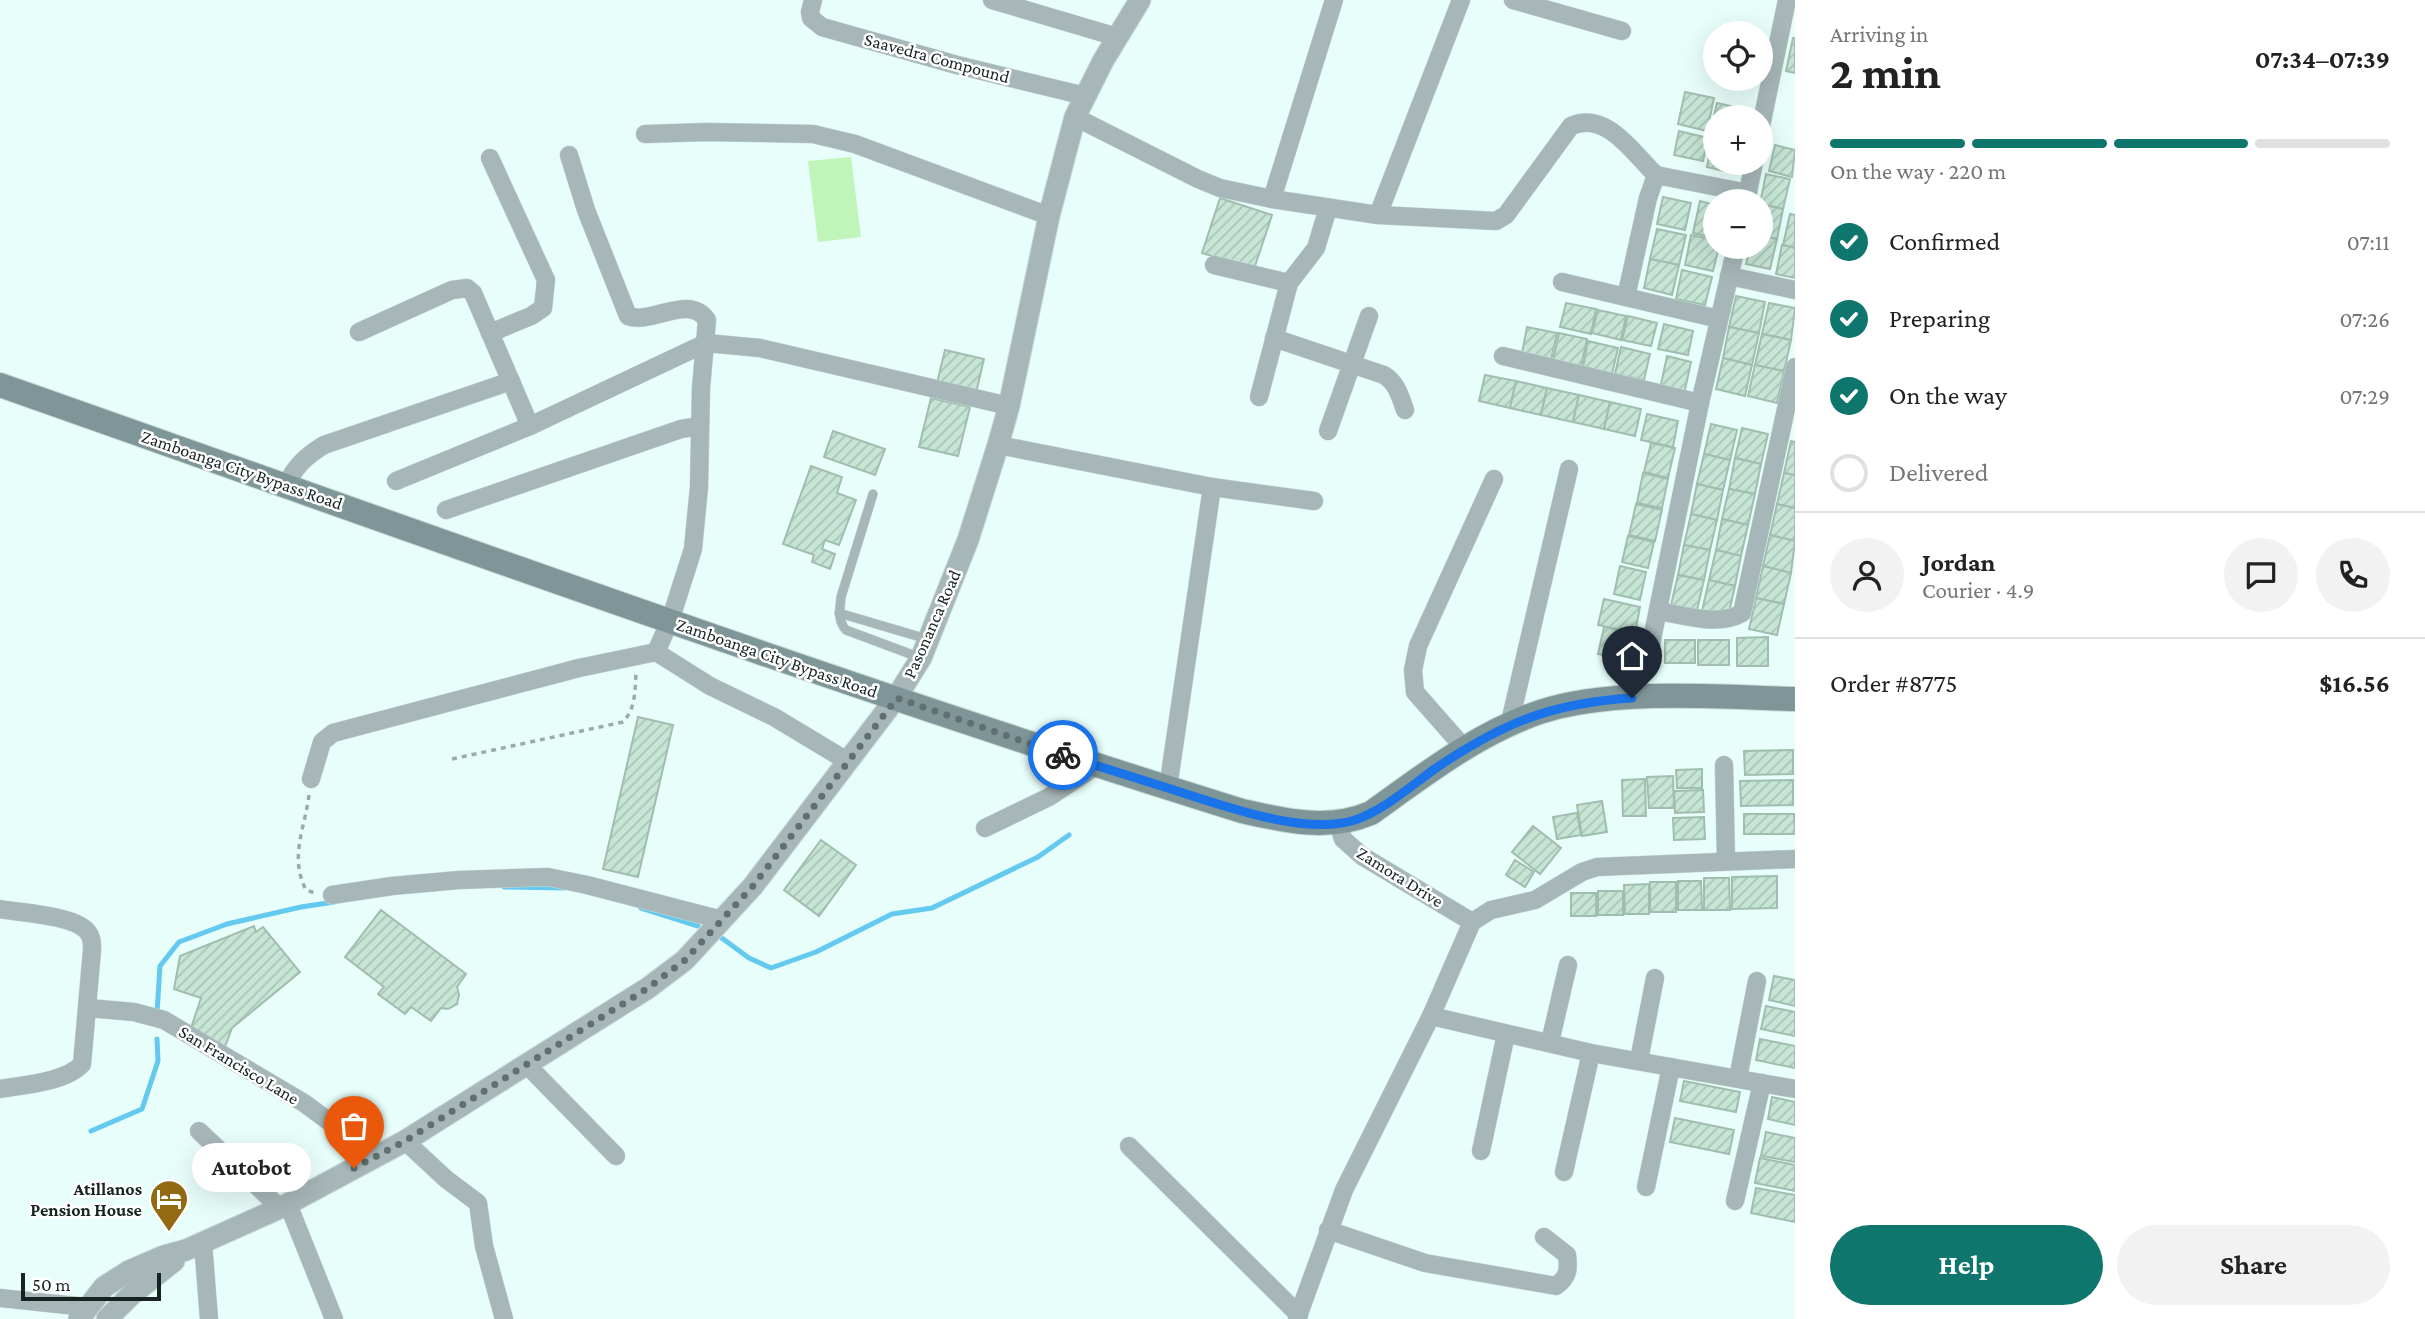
<!DOCTYPE html>
<meta charset="utf-8">
<style>
:root{--surface:#fff;--page:#f2f2f2;--text:#222;--muted:#767676;--line:#e0e0e0;--accent:#0f766e}
body{margin:0;font-family:"Crimson Pro",serif;background:var(--page);color:var(--text);height:100vh;display:flex;flex-direction:column;font-size:26px;white-space:nowrap}
*{box-sizing:border-box;margin:0}
p{font-size:23px;color:var(--muted)}
.icon{flex:none;width:38px;height:38px;fill:none;stroke:currentColor;stroke-width:2;stroke-linecap:round;stroke-linejoin:round}
.map{position:relative;flex:1;overflow:hidden}
.drawer{display:flex;flex-direction:column;background:var(--surface);width:630px}
.drawer>*{flex:none}
.controls{position:absolute;left:1703px;top:21px;display:grid;gap:14px}
.controls a{display:grid;place-items:center;width:70px;height:70px;border-radius:50%;background:var(--surface);box-shadow:0 7px 28px #0002;font-size:35px}
.scale{position:absolute;left:21px;bottom:18px;width:140px;box-sizing:border-box;padding-left:7px;border:4px solid #162321;border-top:0;font-size:19px;line-height:24px;white-space:nowrap;color:#162321;-webkit-text-stroke:5px #fff;paint-order:stroke}
.pin{position:absolute;display:grid;place-items:center;width:60px;height:60px;color:#fff;margin:-72px -30px;border-radius:50% 50% 50% 0;rotate:-45deg;box-shadow:0 0 7px #0007}
.pin .icon{rotate:45deg}
.courier{position:absolute;display:grid;place-items:center;width:70px;height:70px;margin:-35px;border:5px solid #1a73e8;border-radius:50%;background:#fff;color:#222;box-shadow:0 2px 9px #0007}
.bubble{position:absolute;height:49px;border-radius:24px;background:var(--surface);box-shadow:0 7px 28px #0002;font-size:23px;font-weight:700;line-height:49px;text-align:center}
.head em{font-style:normal;font-weight:700}
.head div{display:flex;flex-direction:column-reverse}
.head{display:flex;align-items:center;justify-content:space-between;height:119px;padding:0 35px}
h1{font-size:46px;font-weight:700;line-height:52px}
.bar{display:grid;grid-template-columns:repeat(4,1fr);gap:10px 7px;align-content:center;height:84px;padding:0 35px}
.bar i{height:9px;border-radius:5px;background:var(--line)}
.bar .current{background:var(--accent)}
.bar p{grid-column:span 4}
.line{display:flex;align-items:center;gap:18px;padding:0 35px;border-top:2px solid var(--line)}
.line div{flex:1}
.round{display:grid;place-items:center;flex:none;width:74px;height:74px;border-radius:37px;background:var(--page)}
ol{padding:0 35px;list-style:none}
li{display:flex;align-items:center;gap:21px;height:77px}
li p{margin-inline-start:auto}
li .icon{padding:7px;border-radius:50%;background:var(--accent);color:#fff;stroke-width:4}
li:last-child{color:var(--muted)}
li i{width:38px;height:38px;border:4px solid var(--line);border-radius:50%}
.cta{display:flex;gap:14px;margin-top:auto;padding:14px 35px}
.cta a{flex:1;height:80px;border-radius:42px;background:var(--accent);color:#fff;font-size:28px;font-weight:700;line-height:80px;text-align:center}
.cta a+a{background:var(--page);color:var(--text)}
main{display:flex;flex:1;min-height:0}
.map>svg:first-child{display:block}
</style>
<main>
<div class="map">
<svg width="1795" height="1319" viewBox="0 0 1795 1319">
<defs>
<pattern id="building-hatch" width="6" height="6" patternUnits="userSpaceOnUse" patternTransform="scale(1.75)"><rect width="6" height="6" fill="#c6e5d5"/><path d="M-1 1l2-2M0 6l6-6M5 7l2-2" fill="none" stroke="#a9c4b7"/></pattern>
</defs>
<rect width="100%" height="100%" fill="#e8fefa"/>
<path fill="#bff5b9" d="M851,157L861,237L818,242L808,161Z"/>
<g fill="none" stroke-linecap="round" stroke-linejoin="round">
<g stroke="#63c9ef" stroke-width="5">
<path d="M504,887L564,888"/>
<path d="M641,908L698,926"/>
<path d="M719,936L749,958L771,968L816,952L892,914L932,908L1038,857L1069,835"/>
<path d="M157,1013L160,966L179,942L227,924L301,907L334,902"/>
<path d="M91,1131L142,1109L158,1061L157,1039"/>
</g>
</g>
<g fill="url(#building-hatch)" stroke="#a0beaf" stroke-width="2">
<path d="M1793,38H1795V73L1786,71Z"/>
<path d="M1685,92L1714,98L1707,131L1678,124Z"/>
<path d="M1717,103L1748,110L1746,117H1715V132L1710,131Z"/>
<path d="M1679,131L1708,138L1703,161L1674,155Z"/>
<path d="M1713,139H1715V163H1735L1733,173L1707,167Z"/>
<path d="M1775,145L1795,150L1792,177L1769,171Z"/>
<path d="M1766,174L1790,179L1783,209L1760,204Z"/>
<path d="M1663,197L1691,203L1685,230L1657,224Z"/>
<path d="M1220,198L1272,215L1254,269L1202,253Z"/>
<path d="M1700,201L1715,205V238L1693,233Z"/>
<path d="M1760,204L1783,209L1777,239L1760,235Z"/>
<path d="M1790,214L1795,215V248L1783,245Z"/>
<path d="M1657,229L1686,235L1679,265L1650,259Z"/>
<path d="M1691,235L1715,240V247H1719L1713,271L1685,265Z"/>
<path d="M1760,235L1777,239L1770,269L1746,264L1750,247H1760Z"/>
<path d="M1782,245L1795,248V278L1776,274Z"/>
<path d="M1650,259L1679,265L1672,295L1644,288Z"/>
<path d="M1682,270L1712,277L1705,305L1676,299Z"/>
<path d="M1736,296L1765,302L1759,333L1729,327Z"/>
<path d="M1566,303L1596,309L1591,334L1560,327Z"/>
<path d="M1769,303L1795,308L1791,340L1762,334Z"/>
<path d="M1598,310L1626,316L1621,340L1592,333Z"/>
<path d="M1628,316L1657,323L1651,346L1622,340Z"/>
<path d="M1664,324L1693,331L1688,355L1658,349Z"/>
<path d="M1527,327L1557,333L1551,360L1522,353Z"/>
<path d="M1729,327L1759,333L1752,365L1723,358Z"/>
<path d="M1559,333L1587,339L1581,367L1553,361Z"/>
<path d="M1762,334L1791,340L1784,371L1755,365Z"/>
<path d="M1588,341L1618,348L1612,374L1583,367Z"/>
<path d="M1621,347L1650,354L1644,380L1615,374Z"/>
<path d="M945,350L984,359L975,397L936,387Z"/>
<path d="M1667,356L1691,362L1684,394L1660,389Z"/>
<path d="M1723,358L1752,365L1745,396L1716,389Z"/>
<path d="M1755,365L1784,371L1777,403L1748,396Z"/>
<path d="M1485,375L1516,381L1510,408L1479,401Z"/>
<path d="M1516,381L1547,388L1541,415L1510,408Z"/>
<path d="M1547,388L1579,395L1573,422L1541,415Z"/>
<path d="M1579,395L1610,402L1604,429L1573,422Z"/>
<path d="M931,398L970,407L958,456L919,447Z"/>
<path d="M1610,402L1641,409L1635,436L1604,429Z"/>
<path d="M1647,414L1678,421L1673,447L1641,440Z"/>
<path d="M1711,424L1737,430L1730,460L1704,454Z"/>
<path d="M1742,428L1768,434L1761,464L1735,458Z"/>
<path d="M833,431L885,449L875,475L824,457Z"/>
<path d="M1791,441L1795,442V475L1784,473Z"/>
<path d="M1651,443L1675,448L1668,478L1644,472Z"/>
<path d="M1704,454L1730,460L1723,490L1697,484Z"/>
<path d="M1735,458L1761,464L1755,494L1729,489Z"/>
<path d="M811,466L842,477L837,493L856,500L839,545L825,540L822,549L835,554L830,569L812,562L814,555L783,544Z"/>
<path d="M1643,473L1668,479L1662,508L1637,503Z"/>
<path d="M1784,473L1795,475V508L1777,504Z"/>
<path d="M1697,484L1723,490L1717,520L1691,514Z"/>
<path d="M1729,489L1755,494L1748,525L1722,519Z"/>
<path d="M1636,504L1662,510L1655,541L1629,535Z"/>
<path d="M1777,504L1795,508V541L1770,535Z"/>
<path d="M1691,514L1717,520L1710,550L1684,545Z"/>
<path d="M1722,519L1748,525L1741,556L1716,550Z"/>
<path d="M1770,535L1795,541L1791,573L1763,566Z"/>
<path d="M1628,536L1654,542L1648,568L1622,562Z"/>
<path d="M1684,545L1710,550L1704,580L1678,575Z"/>
<path d="M1716,550L1741,556L1735,586L1709,580Z"/>
<path d="M1620,566L1646,572L1640,600L1614,594Z"/>
<path d="M1763,566L1791,573L1784,604L1756,598Z"/>
<path d="M1678,575L1704,580L1697,610L1671,605Z"/>
<path d="M1709,580L1735,586L1728,617L1702,611Z"/>
<path d="M1756,598L1784,604L1777,635L1749,629Z"/>
<path d="M1604,599L1640,607L1635,633L1598,625Z"/>
<path d="M1604,627L1633,633L1627,660L1598,654Z"/>
<path d="M1768,637V666H1737V638Z"/>
<rect x="1665" y="640" width="30" height="23"/>
<rect x="1698" y="640" width="31" height="25"/>
<path d="M638,717L673,725L638,877L603,869Z"/>
<path d="M1793,750V774L1745,775L1744,751Z"/>
<path d="M1702,769V788H1677L1676,770Z"/>
<path d="M1673,776L1674,808H1649L1647,777Z"/>
<path d="M1645,779L1646,816H1623L1622,780Z"/>
<path d="M1793,780V805L1741,806L1740,781Z"/>
<path d="M1703,790L1704,812L1675,813L1674,791Z"/>
<path d="M1602,801L1607,832L1582,836L1577,805Z"/>
<path d="M1577,813L1581,835L1557,839L1553,817Z"/>
<path d="M1744,814H1794L1795,834H1744Z"/>
<path d="M1704,817L1705,839L1674,840L1673,818Z"/>
<path d="M1533,826L1561,848L1540,874L1512,852Z"/>
<path d="M821,840L856,865L819,916L784,890Z"/>
<path d="M1515,860L1534,872L1525,887L1506,875Z"/>
<path d="M1777,876V908L1732,909V877Z"/>
<path d="M1704,878H1729L1730,910H1704Z"/>
<path d="M1678,881H1701L1702,910H1678Z"/>
<rect x="1650" y="882" width="26" height="30"/>
<path d="M1649,884V914H1625L1624,885Z"/>
<rect x="1598" y="891" width="25" height="24"/>
<rect x="1571" y="893" width="25" height="23"/>
<path d="M381,910L466,974L457,987L459,995L457,1004L448,1009L441,1008L431,1021L411,1007L405,1014L378,994L384,987L345,957Z"/>
<path d="M254,926L256,932L263,927L300,972L232,1028L226,1044L221,1050L190,1031L201,998L174,989L180,956Z"/>
<path d="M1774,976L1795,980V1006L1769,1000Z"/>
<path d="M1766,1006L1795,1012V1036L1761,1029Z"/>
<path d="M1760,1039L1795,1046V1068L1756,1060Z"/>
<path d="M1684,1081L1740,1092L1736,1112L1680,1101Z"/>
<path d="M1772,1097L1795,1102V1125L1768,1119Z"/>
<path d="M1675,1118L1734,1130L1729,1154L1670,1142Z"/>
<path d="M1766,1132L1795,1138V1162L1761,1156Z"/>
<path d="M1760,1158L1795,1165V1191L1755,1183Z"/>
<path d="M1756,1188L1795,1195V1222L1751,1213Z"/>
</g>
<g fill="none" stroke-linecap="round" stroke-linejoin="round">
<defs>
<g id="service">
<path d="M873,494L841,597C840,609 837,620 846,630L921,658"/>
<path d="M839,613L927,639"/>
</g>
<g id="minor">
<path d="M813,0L810,12L811,18L822,27L957,65L1085,96"/>
<path d="M992,0L1117,37"/>
<path d="M1513,0L1622,31"/>
<path d="M1075,117L1198,179L1220,188L1272,199L1378,215L1496,221L1506,215L1571,126C1606,110 1633,153 1656,175"/>
<path d="M1760,131L1787,0"/>
<path d="M645,134L706,132L813,134L855,144L1049,216"/>
<path d="M569,155L586,210L628,316C652,325 689,293 707,320L701,388L699,487L693,549L670,621L656,652"/>
<path d="M490,158L546,280L543,308L531,316L490,333"/>
<path d="M1272,199L1334,0"/>
<path d="M1746,201L1754,163"/>
<path d="M1378,215L1461,0"/>
<path d="M1214,265L1289,283"/>
<path d="M1729,276L1795,290"/>
<path d="M1562,282L1719,319"/>
<path d="M1626,297L1648,198L1656,175L1748,193"/>
<path d="M359,332L452,290L467,288L473,293L530,426"/>
<path d="M1274,338L1384,375C1397,383 1400,396 1405,410"/>
<path d="M1503,356L1700,403"/>
<path d="M1259,397L1289,283L1316,248L1328,208"/>
<path d="M1328,431L1369,316"/>
<path d="M998,445L1212,487L1314,501"/>
<path d="M396,481L530,426L706,343L760,348L1009,406"/>
<path d="M286,486C295,466 306,456 324,445L511,381"/>
<path d="M446,510L681,429L700,426"/>
<path d="M1658,611C1684,615 1718,627 1742,613L1795,367"/>
<path d="M1650,649L1700,403L1736,247"/>
<path d="M1509,726L1569,469"/>
<path d="M1465,749L1415,692L1413,670L1418,646L1494,479"/>
<path d="M1724,765L1726,861"/>
<path d="M311,779L322,742L333,733L579,668L656,652L710,686L774,717L847,761"/>
<path d="M1168,788L1212,487"/>
<path d="M1338,823L1343,839L1362,856L1472,922"/>
<path d="M985,828L1049,797L1096,766"/>
<path d="M332,895L392,886L459,880L548,877L587,885L722,920"/>
<path d="M0,909C22,913 71,915 86,930C92,936 92,942 92,950L82,1064C66,1082 23,1085 0,1089"/>
<path d="M88,1008L134,1012L164,1020L304,1103L376,1156"/>
<path d="M1431,1016L1591,1053L1795,1089"/>
<path d="M1550,1042L1568,965"/>
<path d="M1639,1060L1655,978"/>
<path d="M526,1064L616,1156"/>
<path d="M1738,1078L1757,981"/>
<path d="M199,1131L280,1208"/>
<path d="M405,1141L446,1179L478,1203L484,1246L504,1319"/>
<path d="M1129,1146L1299,1315"/>
<path d="M1481,1151L1506,1034"/>
<path d="M1564,1172L1591,1053"/>
<path d="M1646,1187L1671,1067"/>
<path d="M1735,1201L1762,1083"/>
<path d="M288,1204L334,1319"/>
<path d="M1328,1230L1425,1263L1556,1286C1568,1277 1569,1270 1567,1255L1544,1237"/>
<path d="M203,1243L209,1319"/>
<path d="M0,1298L86,1307"/>
<path d="M1297,1319L1344,1190L1431,1016L1472,922L1491,910L1535,900L1582,872L1597,867L1795,859"/>
</g>
<g id="tertiary">
<path d="M79,1319L104,1287L129,1271L164,1256L186,1250L280,1208L405,1141L648,988L685,960L753,886L896,698L921,658L968,540L998,445L1009,406L1049,216L1075,117L1103,61L1140,0"/>
<path d="M107,1319L131,1295L174,1261"/>
</g>
<path id="secondary" d="M0,385C413,530 824,681 1242,811C1286,821 1329,831 1371,813C1424,775 1478,733 1540,712C1612,688 1719,697 1795,699"/>
</defs>
<use href="#service" stroke="#c6dbd7" stroke-width="10"/>
<use href="#minor" stroke="#c6dbd7" stroke-width="19"/>
<use href="#tertiary" stroke="#c6dbd7" stroke-width="23"/>
<use href="#secondary" stroke="#c6dbd7" stroke-width="26"/>
<g stroke="#9aaca9" stroke-width="3.5" stroke-dasharray="5 5" stroke-linecap="butt">
<path d="M452,759L623,722C636,708 635,690 636,672"/>
<path d="M309,795C305,828 289,857 306,890L315,893"/>
</g>
<use href="#service" stroke="#a7b6b8" stroke-width="9"/>
<use href="#minor" stroke="#a7b6b8" stroke-width="18"/>
<use href="#tertiary" stroke="#a7b6b8" stroke-width="21"/>
<use href="#secondary" stroke="#7f9698" stroke-width="24"/>
</g>
<g fill="none" stroke-linecap="round" stroke-linejoin="round">
<path stroke="#60706d" stroke-width="7" stroke-dasharray="0 12.6" d="M354,1168L405,1141L648,988L685,960L753,886L897,698L1063,755"/>
<path stroke="#1a73e8" stroke-width="9" d="M1063,755C1100,767 1137,778 1174,790C1224,806 1305,836 1355,820C1384,810 1411,786 1436,768C1503,723 1551,703 1632,698"/>
</g>
<defs>
<symbol id="hotel-pin" viewBox="-11 -11 22 30"><path d="M0 17L-7.5 6A9.5 9.5 0 1 1 7.5 6Z" fill="#936a13" stroke="#fff"/><path d="M-6-4.5h1.5V1H6V5H4.5V3h-9V5H-6ZM-4 0a1.8 1.8 0 1 1 3.6 0ZM.5 0V-2.5h3Q6-2.5 6 0Z" fill="#fff"/></symbol>
</defs>
<g fill-rule="evenodd">
<use href="#hotel-pin" x="147" y="1177" width="44" height="60"/>
</g>
<g text-anchor="middle" stroke-width="5" stroke-linejoin="round" paint-order="stroke">
<g font-size="18" fill="#162321" stroke="#fff">
<text transform="translate(937 58) rotate(15)" y="6">Saavedra Compound</text>
<text transform="translate(242 470) rotate(19)" y="6">Zamboanga City Bypass Road</text>
<text transform="translate(932 624) rotate(-66)" y="6">Pasonanca Road</text>
<text transform="translate(777 658) rotate(19)" y="6">Zamboanga City Bypass Road</text>
<text transform="translate(1400 877) rotate(32)" y="6">Zamora Drive</text>
<text transform="translate(239 1065) rotate(31)" y="6">San Francisco Lane</text>
</g>
<g font-size="18" font-weight="bold" fill="#162321" stroke="#fff" text-anchor="end">
<text x="142" y="1195">Atillanos<tspan x="142" dy="21">Pension House</tspan></text>
</g>
</g>
</svg>
<div class="controls">
<a><svg class="icon" aria-label="locate" viewBox="0 0 24 24"><circle cx="12" cy="12" r="6"/><path d="M12 2v4M12 18v4M2 12h4M18 12h4"/></svg></a>
<a>+</a>
<a>−</a>
</div>
<div class="scale">50 m</div>
<div class="pin" style="left:354px;top:1168px;background:#ea580c"><svg class="icon" aria-label="bag" viewBox="0 0 24 24"><path d="M5 8h14l-1 12H6zM9 8a3 3 0 0 1 6 0"/></svg></div>
<div class="pin" style="left:1632px;top:698px;background:#1f2937"><svg class="icon" aria-label="home" viewBox="0 0 24 24"><path d="M3 11l9-7 9 7M6 9v11h12V9"/></svg></div>
<div class="courier" style="left:1063px;top:755px"><svg class="icon" aria-label="bike" viewBox="0 0 24 24"><circle cx="6" cy="16" r="4"/><circle cx="18" cy="16" r="4"/><path d="M6 16l4-8h5l3 8M10 8l3 8H6M13 5h3"/></svg></div>
<div class="bubble" style="left:192px;top:1143px;width:119px">Autobot</div>
</div>
<section class="drawer">
<div class="head"><div><h1>2 min</h1><p>Arriving in</p></div><em>07:34–07:39</em></div>
<div class="bar"><i class="current"></i><i class="current"></i><i class="current"></i><i></i><p>On the way · 220 m</p></div>
<ol>
<li><svg class="icon" aria-label="check" viewBox="0 0 24 24"><path d="M5 12l5 5 9-10"/></svg>Confirmed<p>07:11</p></li>
<li><svg class="icon" aria-label="check" viewBox="0 0 24 24"><path d="M5 12l5 5 9-10"/></svg>Preparing<p>07:26</p></li>
<li><svg class="icon" aria-label="check" viewBox="0 0 24 24"><path d="M5 12l5 5 9-10"/></svg>On the way<p>07:29</p></li>
<li><i></i>Delivered</li>
</ol>
<div class="line" style="height:126px"><a class="round"><svg class="icon" aria-label="person" viewBox="0 0 24 24"><circle cx="12" cy="8" r="4"/><path d="M4 21q1-7 8-7t8 7"/></svg></a><div><b>Jordan</b><p>Courier · 4.9</p></div><a class="round"><svg class="icon" aria-label="chat" viewBox="0 0 24 24"><path d="M4 5h16v11H9l-5 4z"/></svg></a><a class="round"><svg class="icon" aria-label="phone" viewBox="0 0 24 24"><path d="M5 4h4l2 5-3 2q2 4 5 5l2-3 5 2v4C11 20 4 13 5 4z"/></svg></a></div>
<div class="line" style="height:91px"><div>Order #8775</div><b>$16.56</b></div>
<div class="cta"><a>Help</a><a>Share</a></div>
</section>
</main>
